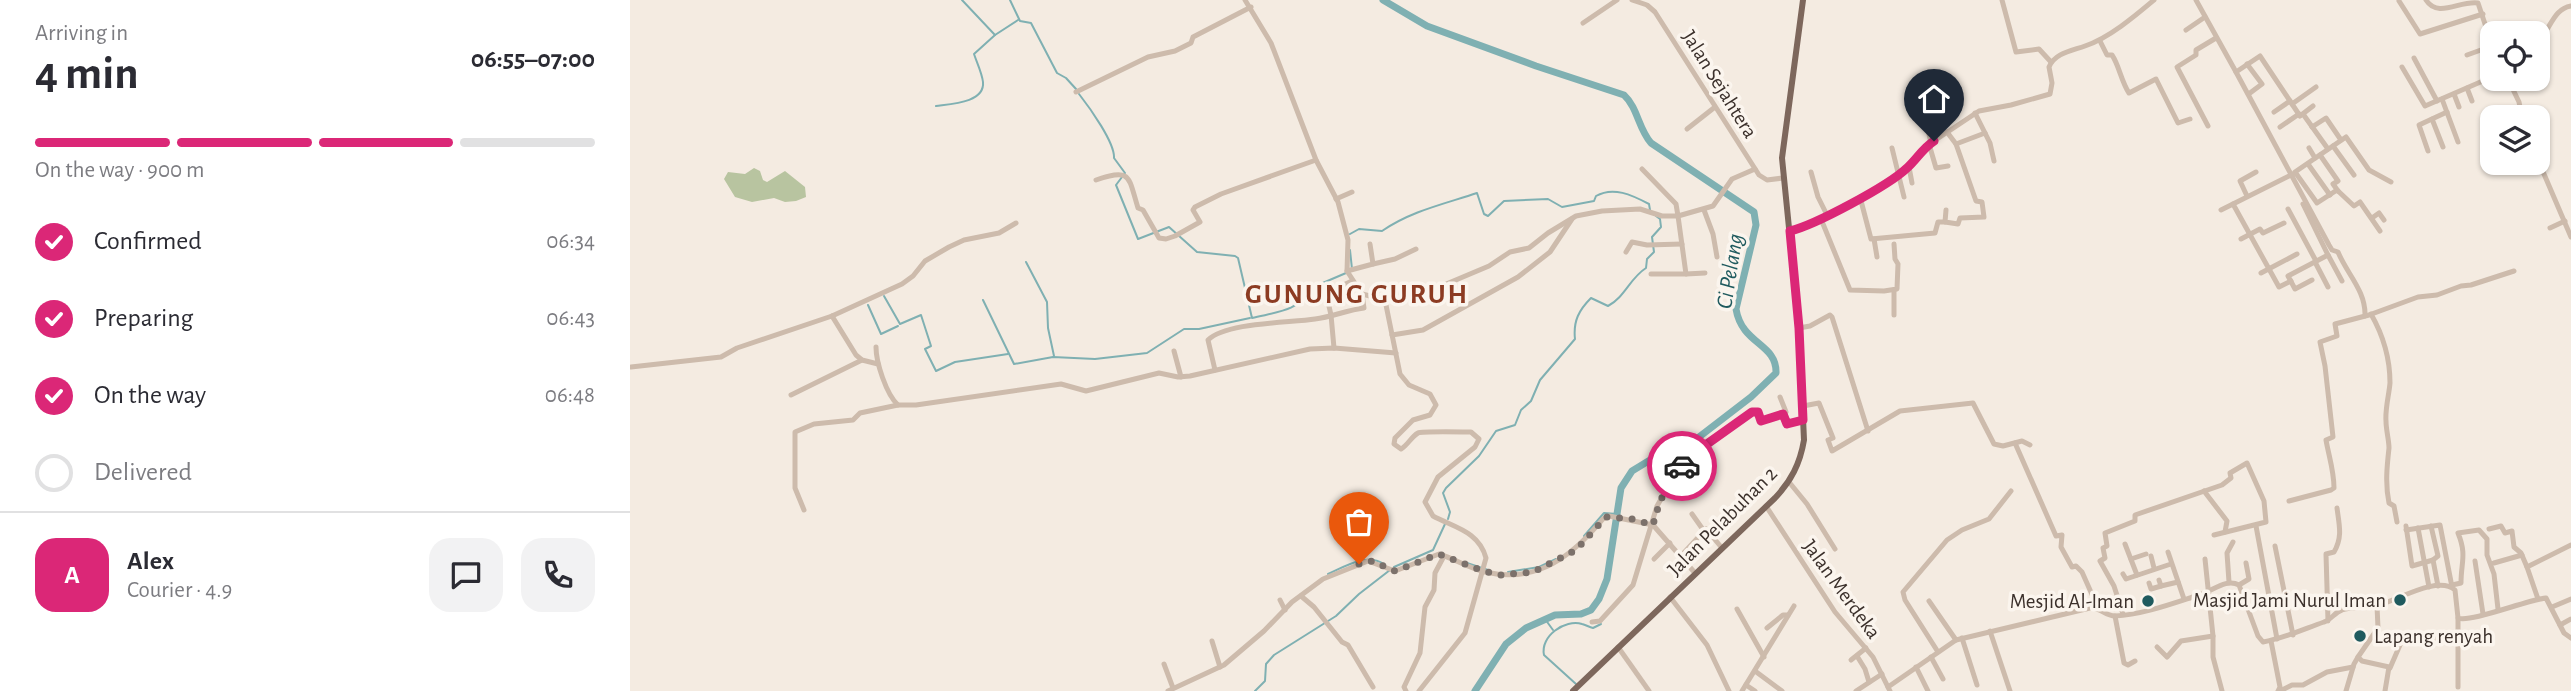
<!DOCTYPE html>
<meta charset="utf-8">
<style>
:root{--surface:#fff;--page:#f2f2f3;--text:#2b2b33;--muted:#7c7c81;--line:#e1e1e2;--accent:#db2777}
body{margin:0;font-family:"Alegreya Sans",sans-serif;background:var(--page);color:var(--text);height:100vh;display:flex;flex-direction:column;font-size:26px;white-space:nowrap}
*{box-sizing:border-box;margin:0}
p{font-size:23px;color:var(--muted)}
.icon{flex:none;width:38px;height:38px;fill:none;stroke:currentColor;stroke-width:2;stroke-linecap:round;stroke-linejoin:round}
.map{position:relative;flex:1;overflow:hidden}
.side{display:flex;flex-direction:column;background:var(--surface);width:630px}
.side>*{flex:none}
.buttons{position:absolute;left:1850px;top:21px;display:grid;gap:14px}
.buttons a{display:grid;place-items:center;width:70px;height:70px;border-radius:14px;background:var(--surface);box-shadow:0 2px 5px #0004;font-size:35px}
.pin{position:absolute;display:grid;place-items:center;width:60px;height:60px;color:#fff;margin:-72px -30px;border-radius:50% 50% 50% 0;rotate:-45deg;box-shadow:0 0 7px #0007}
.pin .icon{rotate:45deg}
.courier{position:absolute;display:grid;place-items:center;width:70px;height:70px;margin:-35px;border:5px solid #db2777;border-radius:50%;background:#fff;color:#222;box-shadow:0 2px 9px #0007}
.headline em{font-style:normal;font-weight:600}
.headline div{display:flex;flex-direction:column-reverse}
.headline{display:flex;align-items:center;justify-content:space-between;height:119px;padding:0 35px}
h1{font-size:46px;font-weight:600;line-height:52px}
.bar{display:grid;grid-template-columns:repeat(4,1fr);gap:10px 7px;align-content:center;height:84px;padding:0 35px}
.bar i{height:9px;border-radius:5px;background:var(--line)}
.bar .active{background:var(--accent)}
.bar p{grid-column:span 4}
.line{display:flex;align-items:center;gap:18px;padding:0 35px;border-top:2px solid var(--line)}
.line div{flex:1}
.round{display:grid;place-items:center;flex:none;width:74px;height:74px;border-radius:21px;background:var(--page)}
ol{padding:0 35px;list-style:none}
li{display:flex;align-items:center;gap:21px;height:77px}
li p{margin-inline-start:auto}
li .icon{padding:7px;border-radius:50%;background:var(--accent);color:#fff;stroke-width:4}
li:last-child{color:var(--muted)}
li i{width:38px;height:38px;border:4px solid var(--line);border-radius:50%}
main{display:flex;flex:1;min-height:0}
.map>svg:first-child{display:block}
</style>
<main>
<section class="side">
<div class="headline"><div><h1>4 min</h1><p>Arriving in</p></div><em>06:55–07:00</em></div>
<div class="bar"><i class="active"></i><i class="active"></i><i class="active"></i><i></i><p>On the way · 900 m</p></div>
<ol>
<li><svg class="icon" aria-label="check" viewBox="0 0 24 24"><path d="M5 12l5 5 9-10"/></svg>Confirmed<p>06:34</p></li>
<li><svg class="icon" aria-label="check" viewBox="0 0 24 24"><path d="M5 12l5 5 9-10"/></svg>Preparing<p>06:43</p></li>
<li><svg class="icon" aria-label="check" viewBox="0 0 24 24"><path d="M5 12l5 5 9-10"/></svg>On the way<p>06:48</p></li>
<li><i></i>Delivered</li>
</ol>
<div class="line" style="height:126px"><b class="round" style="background:var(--accent);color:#fff">A</b><div><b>Alex</b><p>Courier · 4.9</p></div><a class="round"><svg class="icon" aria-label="chat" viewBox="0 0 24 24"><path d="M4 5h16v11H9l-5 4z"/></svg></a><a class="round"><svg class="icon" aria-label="phone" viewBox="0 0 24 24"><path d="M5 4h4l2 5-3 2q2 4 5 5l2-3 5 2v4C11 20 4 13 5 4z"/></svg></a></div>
</section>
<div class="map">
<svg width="1941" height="691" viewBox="0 0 1941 691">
<rect width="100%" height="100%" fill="#f4ebe1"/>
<path fill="#b8c4a0" d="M124,168L130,171L133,180L137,182L155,171L175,187L176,197L166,201L155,202L144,198L122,202L105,197L94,179L98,172L115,174Z"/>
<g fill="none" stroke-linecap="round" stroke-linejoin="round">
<g stroke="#7fb0b2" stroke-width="2">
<path d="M332,0L365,35L388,20"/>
<path d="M380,0L390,21L401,23L427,73L436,78L446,89"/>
<path d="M449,94C460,108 485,143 484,158L495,173L486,185L508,239L539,227L567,252L605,256L608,258L622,318C646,312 669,312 681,288L716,273"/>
<path d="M306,106C320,104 355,103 353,82C352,73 347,63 344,54L365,35"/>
<path d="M720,234L729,229L752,231C781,211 814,204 847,193L854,214L858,216L874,201L918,199L932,207L964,201L966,196C983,186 1002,195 1019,204L1020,210"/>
<path d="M720,250L722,269"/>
<path d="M396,262L417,302L418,328L424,356"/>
<path d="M254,296L270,324L291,315L301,346L295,349L306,371L325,362L378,354"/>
<path d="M353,300L384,364L423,357L465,359L517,353L554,329H569L620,318"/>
<path d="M238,305L251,334L268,326"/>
<path d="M818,519L820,512L813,493L816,488L849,456L866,431L885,425L891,410L901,401L910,380L945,339C943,321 949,310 961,298L978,306C995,297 1000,278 1016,268L1017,259L1024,252L1022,237L1031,227L1030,219L1026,216"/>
<path d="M954,536L974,513L987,514"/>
<path d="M837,563L858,570"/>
<path d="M764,567L803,550L815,524"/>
<path d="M878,572L909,567L926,559"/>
<path d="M698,574C716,566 736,553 754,564"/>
<path d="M915,619L923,630"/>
<path d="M946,684L914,655C910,636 935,619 952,624C956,625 959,627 963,628L971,624"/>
<path d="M625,691L635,681L636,664L644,655L706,616L729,594L760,570"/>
</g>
<path stroke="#7fb0b2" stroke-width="7" d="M753,0L797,26L906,66L994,95C1008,108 1008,128 1021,143L1124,212L1126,225L1106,309C1112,345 1147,343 1146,373L1121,397L1056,447L1025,457L1002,471L991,488L977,579L969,599L961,610L951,614L925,615L896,628L876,644L845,691"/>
<g stroke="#cdbbac" stroke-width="5">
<path d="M615,0L641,43L686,160L708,202L718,240L717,271L732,294L748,298L756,305L770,374L779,385L800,394L806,405L800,415L783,420L765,438L764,444L771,449C778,445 781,437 788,433C792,431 832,432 841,432L849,439L845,447L808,477L795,502L803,516C823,527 849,531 856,558L835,633L789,691"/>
<path d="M1002,0L1017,5L1025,12L1129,175L1137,180L1153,178"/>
<path d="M1372,0L1386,52L1409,49L1421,62"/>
<path d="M1566,0L1606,72L1630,56L1670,116L1683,106"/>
<path d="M1796,0C1808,19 1830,0 1848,3L1862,45"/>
<path d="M1769,1L1790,34L1853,14"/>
<path d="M953,23L987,0"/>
<path d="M1556,30L1575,17"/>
<path d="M1470,41L1477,55H1482C1489,65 1491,81 1499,93L1526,79L1548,123L1560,119"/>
<path d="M1908,41C1921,29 1923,9 1941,6"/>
<path d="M1837,55L1862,46"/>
<path d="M1784,58L1807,101"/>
<path d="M1617,64L1632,84L1620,93"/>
<path d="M1772,67L1795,106L1862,77"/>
<path d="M1606,72L1699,245L1702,250L1708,252C1717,274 1736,291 1735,316"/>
<path d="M1878,79L1889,102L1892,117"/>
<path d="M1837,88L1842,101"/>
<path d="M446,92L518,57L545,51L561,43L563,37L621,7"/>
<path d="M1824,94L1829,107"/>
<path d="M1812,99L1828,142"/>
<path d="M1662,104L1686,87"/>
<path d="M1644,112L1660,101"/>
<path d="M1291,113H1294L1301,143"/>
<path d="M1345,113L1360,143L1364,161"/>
<path d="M1673,114L1698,149"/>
<path d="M1802,119L1813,147"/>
<path d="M1578,126L1547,67L1566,55V50L1586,38"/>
<path d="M1650,127L1669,114"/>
<path d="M1682,127L1696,118L1711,140"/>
<path d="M1057,129L1085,107"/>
<path d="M1299,144L1306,168L1318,166"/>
<path d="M1326,144L1355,133"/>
<path d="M1703,146L1724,175"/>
<path d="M1262,148L1274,197"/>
<path d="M1679,148L1685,158"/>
<path d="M1798,151L1789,125L1817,112"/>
<path d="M1690,155L1708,181L1703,184L1708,191"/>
<path d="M1908,160L1941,237"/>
<path d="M1678,164L1700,195"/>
<path d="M1279,167L1282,183"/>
<path d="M1181,172L1188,197L1197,215"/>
<path d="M466,180C502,168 498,176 508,208L513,210L529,238L536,239L545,236L570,222L563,210L565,207L591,194L686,160"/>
<path d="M1617,196L1610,181L1626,172"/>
<path d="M1230,197L1241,239L1305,233L1308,222H1315"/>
<path d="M706,199L722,192"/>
<path d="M1673,204L1698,255"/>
<path d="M1658,209L1686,261"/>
<path d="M1074,210L1083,234L1087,257"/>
<path d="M1316,210L1315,222L1328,224L1330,218L1354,217L1352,202L1346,201L1326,144L1317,132"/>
<path d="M1591,210L1603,204"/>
<path d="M1742,218L1749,213L1754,220"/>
<path d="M1191,219L1220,290L1254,291L1267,289L1268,264L1265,259L1264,244"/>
<path d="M1920,228L1935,221"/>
<path d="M1160,231L1191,219L1249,187L1275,170L1295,147L1349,111L1381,105L1420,94L1422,83L1419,67C1425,53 1441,51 1455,46C1479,38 1505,16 1524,0"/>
<path d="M1750,231L1730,202L1724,206L1707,190L1687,203L1665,172L1716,137L1739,170L1761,182"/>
<path d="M1244,239L1247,257"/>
<path d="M1611,239L1630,229L1633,233L1654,223"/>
<path d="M996,252L1002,242L1017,245L1052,244"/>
<path d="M1685,262L1698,287"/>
<path d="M743,264L765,259L786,249"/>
<path d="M717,271L743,264L740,244"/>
<path d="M1075,273L1056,274L1048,216L1083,206L1102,179L1125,169"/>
<path d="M1631,273L1667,254"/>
<path d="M1021,274H1056"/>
<path d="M1682,280L1665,289L1658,276L1698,255L1712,281"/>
<path d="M1661,281L1649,287L1603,204L1663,174"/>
<path d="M1264,290V315"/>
<path d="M748,298L777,290H802L859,266L880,252L899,248L918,233L946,216L972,211L1010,209L1032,216H1048L1046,204L1012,169"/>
<path d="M1741,314C1753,335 1760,358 1760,383C1759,395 1755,409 1756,421C1756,430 1759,440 1759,448C1757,466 1755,484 1759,503L1764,506L1767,522"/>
<path d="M202,316L226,355L232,360L248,364"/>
<path d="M1169,328L1180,326L1200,315L1202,317L1238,431"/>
<path d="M762,335L793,330L888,277L920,252L942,219"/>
<path d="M246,347C246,362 256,394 268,405H286L431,384L456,391L529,373L548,377L560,376L680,349L704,348L766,353"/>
<path d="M704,348L701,315L696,293L722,281"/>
<path d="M544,351L551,377"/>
<path d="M1,367L91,357L107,348L202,316L272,284L283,276L295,261L319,247L334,240L369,233L386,223"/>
<path d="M585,370L578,340C596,322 660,323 685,319C702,317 717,310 734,308L732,294"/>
<path d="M161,395L232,360"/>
<path d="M1173,406L1189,403L1203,438L1198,440L1202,451L1270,411L1343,403L1364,444L1373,446L1392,441L1400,445"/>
<path d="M1153,414L1157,424L1173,420"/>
<path d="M1385,443L1426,536L1432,535L1431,547L1442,567L1446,566L1452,572L1468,608"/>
<path d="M1159,482L1177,504L1205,549"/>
<path d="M1574,491L1597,521L1595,532"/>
<path d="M1659,501L1701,490L1704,488C1704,471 1699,457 1696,440L1703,437L1695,366L1690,342L1707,336L1705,324L1739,315L1788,297L1807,295L1831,286L1841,285L1884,271"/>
<path d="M1136,506L1205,612L1243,657L1260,691"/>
<path d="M174,510L165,488V432L184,424L223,420L230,413L268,405"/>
<path d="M1062,514L1074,531"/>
<path d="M1626,526L1647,639"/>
<path d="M1776,526L1782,566L1803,560L1808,556L1801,526"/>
<path d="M1788,528L1799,587"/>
<path d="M1859,529L1871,526L1875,533L1882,531L1884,547L1891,553L1897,567"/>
<path d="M1776,530L1810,525L1822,587"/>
<path d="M1495,544L1507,575"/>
<path d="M1645,546L1663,635"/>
<path d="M1538,552L1554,599"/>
<path d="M1521,556L1524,568"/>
<path d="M1050,557L1076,529L1092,548"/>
<path d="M1024,559L1040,543"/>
<path d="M1501,559L1516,554"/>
<path d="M1575,559L1583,636V657L1592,691"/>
<path d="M1803,560L1808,586"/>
<path d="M1845,561L1853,614"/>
<path d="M1864,563L1892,555"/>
<path d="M1493,574L1496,579L1541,564"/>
<path d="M1529,580L1531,586L1548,582"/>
<path d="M1599,582L1597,553L1603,542"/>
<path d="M1519,583L1521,589L1531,586"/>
<path d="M1609,585L1619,579L1616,563"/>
<path d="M1822,585L1831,583C1831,562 1837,555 1828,533L1849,530L1857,539V555L1864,574L1868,609"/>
<path d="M671,596L684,607L712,642L718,645L743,687"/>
<path d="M1040,597L1077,645L1099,691"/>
<path d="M1908,599L1897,567L1941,545"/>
<path d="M650,600L655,610"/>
<path d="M1299,601L1326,640"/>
<path d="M1747,606L1748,628L1728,657L1732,661L1759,667L1755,691"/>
<path d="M1922,607L1941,599"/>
<path d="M1107,609L1134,657"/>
<path d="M1493,614L1484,586L1470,561L1475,558L1473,548L1477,546L1475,533L1505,521V515L1592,485L1601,478L1600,473L1617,463L1634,501L1636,522L1584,535"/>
<path d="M1485,616L1494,663L1498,665L1505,661"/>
<path d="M1828,618V687"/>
<path d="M1698,621L1696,554L1704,552C1713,537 1709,524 1707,508"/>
<path d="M962,622L970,621L1003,585L1027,506L1047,472L1071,449L1122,412H1128L1131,421L1156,412L1150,397"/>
<path d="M1930,625L1941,619"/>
<path d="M1137,628L1153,615H1158"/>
<path d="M1360,631L1380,691"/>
<path d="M1332,638L1347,685"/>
<path d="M582,641L590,667"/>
<path d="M1641,641L1650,687L1648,691"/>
<path d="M988,647L1019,691"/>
<path d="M1527,647L1537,657L1551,641L1583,636"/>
<path d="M1308,652L1275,600L1273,592L1317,540L1332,530L1359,519L1381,491"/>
<path d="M1227,656L1235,669L1239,682"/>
<path d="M1301,657L1313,679"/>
<path d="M1221,660L1236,648"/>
<path d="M534,664L543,688"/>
<path d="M1286,667L1298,691"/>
<path d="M1760,668L1773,638L1777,635L1812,639"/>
<path d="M1125,671L1152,691"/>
<path d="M1116,685L1125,691"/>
<path d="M1258,687L1326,640L1460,608C1470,607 1475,616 1485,616C1512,615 1544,603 1569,595C1583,591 1596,578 1609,585L1628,636L1633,642C1655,638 1674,629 1694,622C1701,620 1705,612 1712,610C1723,606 1737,609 1749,605C1768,600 1808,575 1825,590L1828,618C1840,623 1897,600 1916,598L1934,633L1941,638"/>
<path d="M538,691L594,665L634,631L662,602L693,579L738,561L765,571L809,554C825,559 839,568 855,572C908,584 942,556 973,519L979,516L1023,525L1065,573"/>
<path d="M776,691L774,687L790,653L795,607L804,590L805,573L814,556"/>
<path d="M1112,691L1164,606"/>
<path d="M1226,691L1252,674"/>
<path d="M1650,691L1662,685H1673L1697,672L1723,667"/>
<path d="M1716,691L1724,664L1728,657"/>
</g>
<path stroke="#7d675c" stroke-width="6" d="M943,691L1145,498C1161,481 1170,464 1174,440L1169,328L1152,158L1173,0"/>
</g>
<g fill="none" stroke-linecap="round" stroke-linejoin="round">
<path stroke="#7c716b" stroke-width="7" stroke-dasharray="0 12.6" d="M729,564L742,561L765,571L809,554L853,571L871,575L903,572L946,550L976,517L1002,519L1023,525C1029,502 1036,484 1052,466"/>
<path stroke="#db2777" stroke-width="9" d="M1052,466L1070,449L1122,412H1128L1131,421L1153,414L1157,424L1173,420L1169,328L1160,231C1185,225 1258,186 1277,168C1287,159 1292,149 1304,141"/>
</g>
<g fill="#1f5a5e" stroke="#fbf5ee" stroke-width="2.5">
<circle cx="1770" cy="600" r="7"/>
<circle cx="1518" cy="601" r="7"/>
<circle cx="1730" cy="636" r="7"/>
</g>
<g text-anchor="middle" stroke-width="7" stroke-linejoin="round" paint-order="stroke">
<g font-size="21" fill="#3b302b" stroke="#fbf5ee">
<text transform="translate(1090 84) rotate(58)" y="7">Jalan Sejahtera</text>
<text transform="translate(1092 521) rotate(-45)" y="7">Jalan Pelabuhan 2</text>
<text transform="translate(1212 589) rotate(54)" y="7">Jalan Merdeka</text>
</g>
<g font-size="21" fill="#3b302b" stroke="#fbf5ee" text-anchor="end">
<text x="1756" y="607">Masjid Jami Nurul Iman</text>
<text x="1504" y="608">Mesjid Al-Iman</text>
<text x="1744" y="643" text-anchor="start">Lapang renyah</text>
</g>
<g font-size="23" font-style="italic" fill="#1f5a5e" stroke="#fbf5ee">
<text transform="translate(1099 271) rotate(-81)" y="8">Ci Pelang</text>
</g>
<g font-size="28" font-weight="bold" letter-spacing="2" fill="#8c3b22" stroke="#fbf5ee">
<text x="727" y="303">GUNUNG GURUH</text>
</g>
</g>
</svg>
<div class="buttons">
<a><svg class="icon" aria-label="locate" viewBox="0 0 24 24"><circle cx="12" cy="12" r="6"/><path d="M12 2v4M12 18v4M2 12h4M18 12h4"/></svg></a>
<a><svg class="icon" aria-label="layers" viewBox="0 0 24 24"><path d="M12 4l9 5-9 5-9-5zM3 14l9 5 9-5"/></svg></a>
</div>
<div class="pin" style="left:729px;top:564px;background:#ea580c"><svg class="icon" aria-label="bag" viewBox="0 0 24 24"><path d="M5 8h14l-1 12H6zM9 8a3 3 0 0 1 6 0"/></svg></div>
<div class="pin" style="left:1304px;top:141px;background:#1f2937"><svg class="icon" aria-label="home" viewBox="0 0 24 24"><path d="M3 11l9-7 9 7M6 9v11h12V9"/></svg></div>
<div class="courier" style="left:1052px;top:466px"><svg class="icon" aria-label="car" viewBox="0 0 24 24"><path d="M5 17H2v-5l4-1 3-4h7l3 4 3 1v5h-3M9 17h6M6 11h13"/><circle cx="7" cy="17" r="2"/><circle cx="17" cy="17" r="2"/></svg></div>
</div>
</main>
